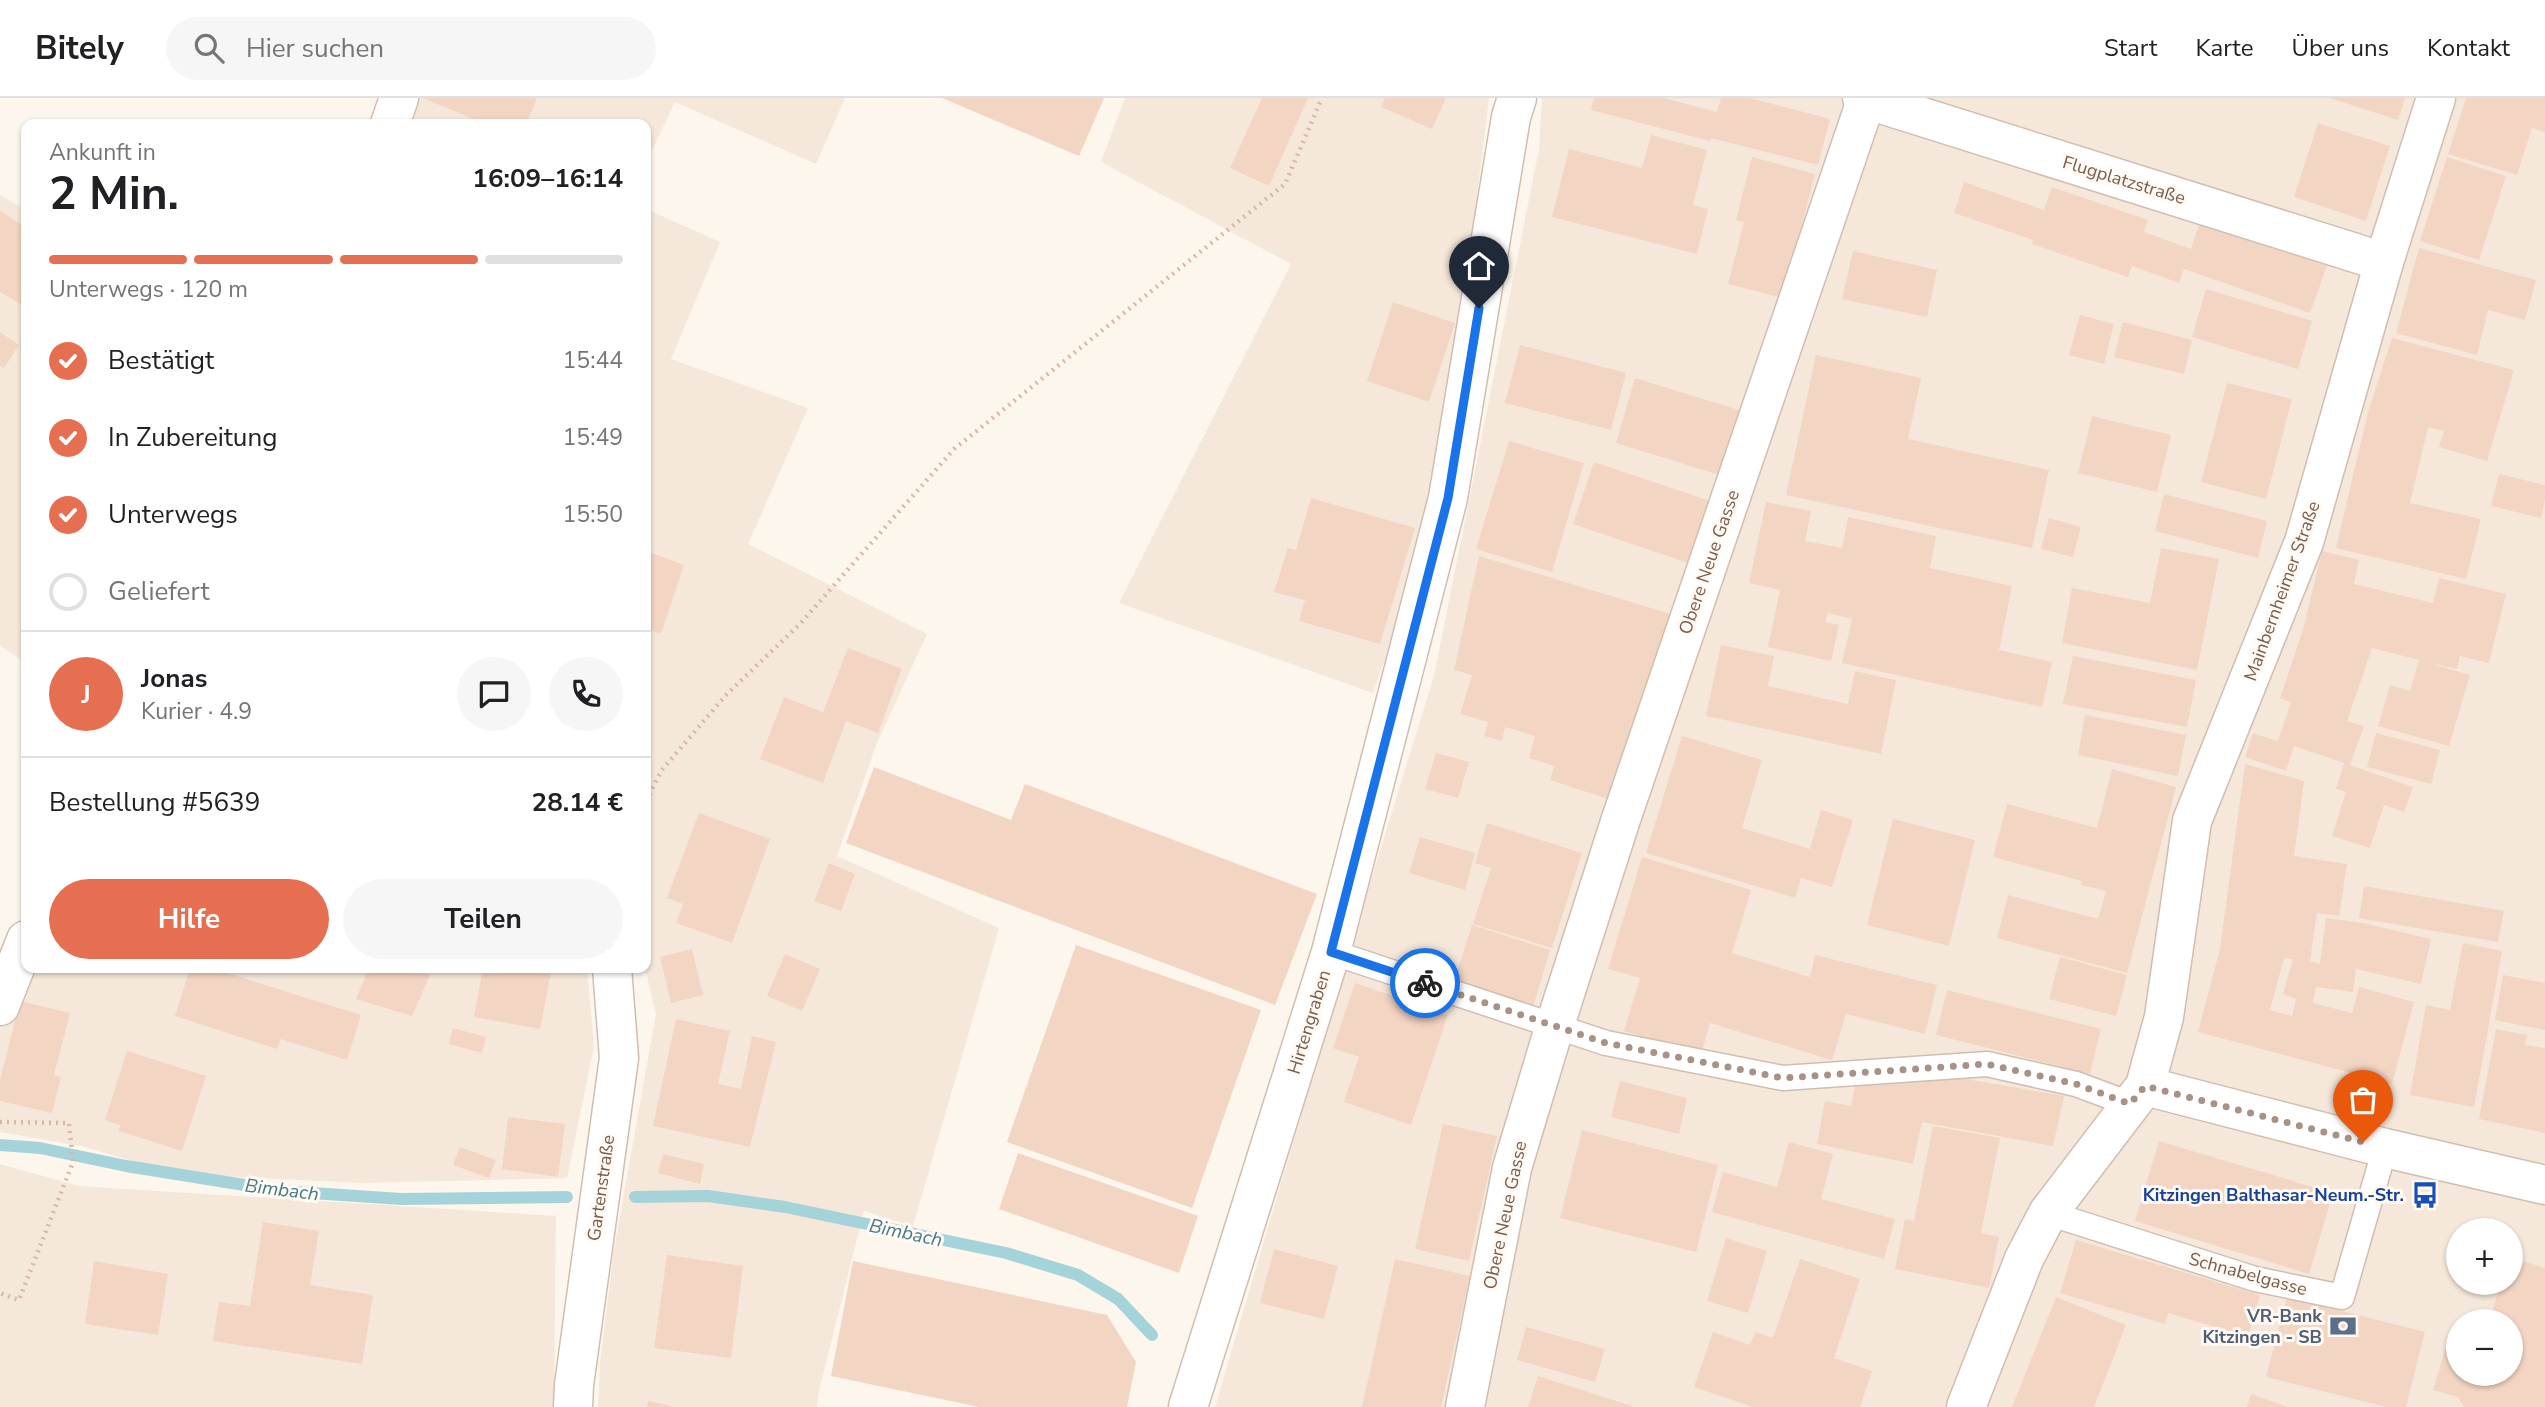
<!DOCTYPE html>
<html lang="de">
<meta charset="utf-8">
<style>
:root{--surface:#fff;--page:#f6f6f6;--text:#202124;--muted:#757577;--line:#e0e0e0;--accent:#e76f51}
body{margin:0;font-family:"Nunito Sans",sans-serif;background:var(--page);color:var(--text);height:100vh;display:flex;flex-direction:column;font-size:26px;white-space:nowrap}
*{box-sizing:border-box;margin:0}
p{font-size:23px;color:var(--muted)}
.icon{flex:none;width:38px;height:38px;fill:none;stroke:currentColor;stroke-width:2;stroke-linecap:round;stroke-linejoin:round}
.map{position:relative;flex:1;overflow:hidden}
.details{position:absolute;left:21px;top:21px;width:630px;height:854px;display:flex;flex-direction:column;background:var(--surface);border-radius:14px;box-shadow:0 2px 5px #0004}
.details>*{flex:none}
.controls{position:absolute;left:2446px;top:1120px;display:grid;gap:14px}
.controls a{display:grid;place-items:center;width:77px;height:77px;border-radius:50%;background:var(--surface);box-shadow:0 2px 5px #0004;font-size:35px}
.pin{position:absolute;display:grid;place-items:center;width:60px;height:60px;color:#fff;margin:-72px -30px;border-radius:50% 50% 50% 0;rotate:-45deg;box-shadow:0 0 7px #0007}
.pin .icon{rotate:45deg}
.courier{position:absolute;display:grid;place-items:center;width:70px;height:70px;margin:-35px;border:5px solid #1a73e8;border-radius:50%;background:#fff;color:#222;box-shadow:0 2px 9px #0007}
.headline em{font-style:normal;font-weight:700}
.headline div{display:flex;flex-direction:column-reverse}
.headline{display:flex;align-items:center;justify-content:space-between;height:119px;padding:0 28px}
h1{font-size:46px;font-weight:700;line-height:52px}
.bar{display:grid;grid-template-columns:repeat(4,1fr);gap:10px 7px;align-content:center;height:84px;padding:0 28px}
.bar i{height:9px;border-radius:5px;background:var(--line)}
.bar .current{background:var(--accent)}
.bar p{grid-column:span 4}
.line{display:flex;align-items:center;gap:18px;padding:0 28px;border-top:2px solid var(--line)}
.line div{flex:1}
.round{display:grid;place-items:center;flex:none;width:74px;height:74px;border-radius:37px;background:var(--page)}
ol{padding:0 28px;list-style:none}
li{display:flex;align-items:center;gap:21px;height:77px}
li p{margin-inline-start:auto}
li .icon{padding:7px;border-radius:50%;background:var(--accent);color:#fff;stroke-width:4}
li:last-child{color:var(--muted)}
li i{width:38px;height:38px;border:4px solid var(--line);border-radius:50%}
.cta{display:flex;gap:14px;margin-top:auto;padding:14px 28px}
.cta a{flex:1;height:80px;border-radius:42px;background:var(--accent);color:#fff;font-size:28px;font-weight:700;line-height:80px;text-align:center}
.cta a+a{background:var(--page);color:var(--text)}
header{display:flex;align-items:center;gap:42px;box-sizing:border-box;height:98px;padding:0 35px;background:var(--surface);border-bottom:2px solid var(--line)}
header strong{font-size:33px}
nav{display:flex;gap:38px;margin-inline-start:auto;font-size:24px}
.search{width:490px;height:63px;background:var(--page);display:flex;align-items:center;gap:18px;box-sizing:border-box;padding:0 24px;border-radius:38px;color:var(--muted);font-size:26px}
.map>svg:first-child{display:block}
</style>
<header>
<strong>Bitely</strong>
<div class="search"><svg class="icon" aria-label="search" viewBox="0 0 24 24"><circle cx="10" cy="10" r="6"/><path d="M15 15l6 6"/></svg>Hier suchen</div>
<nav><a>Start</a><a>Karte</a><a>Über uns</a><a>Kontakt</a></nav>
</header>
<div class="map">
<svg width="2545" height="1309" viewBox="0 0 2545 1309">
<rect width="100%" height="100%" fill="#fdf6ec"/>
<g fill="#f5e8da" fill-rule="evenodd">
<path d="M400,0H845L816,66L675,4L646,65V26H391Z"/>
<path d="M1125,0H1489L1450,316L1424,452L1373,595L1119,505L1291,166L1101,64Z"/>
<path d="M1542,0H2545V1309H1215L1364,804L1434,578L1539,51ZM2459,1132H2511V1185H2459ZM2459,1223H2511V1276H2459Z"/>
<path d="M0,97L26,112V565L0,548Z"/>
<path d="M646,111L720,144L671,261L808,310L748,446L927,536L877,645L837,758L999,830L913,1128L864,1113L819,1293L817,1309H598L600,1265L614,1151L656,916L645,870Z"/>
<path d="M26,822V870H587L594,949L567,1080L361,1085L176,1076L85,1049L0,1034V892Z"/>
<path d="M0,1066L79,1088L556,1118L554,1309H0Z"/>
</g>
<g fill="none" stroke-linecap="round" stroke-linejoin="round">
<g stroke="#a5d3da" stroke-width="12">
<path d="M0,1047L40,1050L126,1068L282,1093L401,1101L567,1099"/>
<path d="M635,1099L708,1098L785,1109L1006,1155L1078,1177L1118,1201L1152,1237"/>
</g>
</g>
<g fill="#f3d5c3" fill-rule="evenodd">
<path d="M423,0H537L526,26H505L497,23L496,26H485Z"/>
<path d="M942,0H1104L1079,58Z"/>
<path d="M1262,0H1308L1269,88L1230,70Z"/>
<path d="M1385,0H1446L1432,31L1381,9Z"/>
<path d="M1594,0H1664L1717,14L1721,0H1750L1830,21L1818,67L1711,40L1710,43L1591,12Z"/>
<path d="M2330,0H2405L2398,22Z"/>
<path d="M2466,0H2545V34L2532,30L2517,77L2448,56Z"/>
<path d="M2318,25L2390,48L2366,123L2294,99Z"/>
<path d="M1651,37L1707,52L1693,107L1708,111L1697,156L1552,119L1569,51L1642,70Z"/>
<path d="M1752,59L1815,76L1783,200L1728,186L1744,124L1736,122Z"/>
<path d="M2447,59L2506,78L2479,162L2420,143Z"/>
<path d="M1964,84L2044,112L2052,89L2148,122L2144,134L2191,151L2200,124L2327,168L2310,215L2184,171L2179,185L2132,168L2128,179L2032,146L2033,142L1954,115Z"/>
<path d="M0,113L24,128L20,135L26,139V209L0,194Z"/>
<path d="M2419,150L2536,182L2525,222L2488,212L2477,257L2396,235Z"/>
<path d="M1853,153L1937,172L1927,219L1842,201Z"/>
<path d="M2206,191L2312,223L2298,271L2192,239Z"/>
<path d="M1393,204L1455,225L1429,304L1367,283Z"/>
<path d="M2080,217L2114,226L2104,266L2069,257Z"/>
<path d="M2123,224L2192,242L2184,276L2114,259Z"/>
<path d="M0,234L19,247L4,270L0,268Z"/>
<path d="M2392,240L2514,272L2487,363L2439,349L2444,333L2428,329L2410,405L2481,421L2466,481L2336,450L2368,314Z"/>
<path d="M1520,247L1626,275L1611,332L1505,305Z"/>
<path d="M1816,257L1921,280L1908,341L2049,372L2032,450L1786,397Z"/>
<path d="M1635,280L1742,313L1723,378L1616,345Z"/>
<path d="M2227,285L2292,301L2266,401L2201,384Z"/>
<path d="M2092,318L2171,337L2157,394L2078,375Z"/>
<path d="M1509,343L1584,365L1552,474L1476,451Z"/>
<path d="M1594,364L1713,404L1691,466L1573,426Z"/>
<path d="M2499,376L2545,387V402L2541,420L2491,408Z"/>
<path d="M2164,396L2267,423L2258,460L2155,433Z"/>
<path d="M1311,400L1415,430L1380,546L1299,523L1305,502L1274,494L1288,450L1296,452Z"/>
<path d="M1766,404L1811,413L1805,443L1842,450L1848,419L1936,438L1930,470L2012,488L1999,552L2052,564L2042,609L1842,565L1852,521L1828,515L1825,524L1839,527L1831,563L1768,549L1780,492L1749,485Z"/>
<path d="M2049,420L2081,429L2073,459L2041,451Z"/>
<path d="M2161,450L2219,461L2197,572L2062,545L2072,490L2150,505Z"/>
<path d="M646,453L684,467L661,536L646,531Z"/>
<path d="M2322,453L2359,462L2354,486L2433,505L2439,480L2506,496L2489,565L2460,558L2457,571L2426,564L2470,577L2449,648L2378,628L2390,587L2410,593L2419,562L2372,550L2347,623L2364,628L2350,667L2413,689L2404,714L2384,707L2370,750L2332,738L2346,694L2336,691L2344,665L2294,648L2286,673L2245,659L2253,635L2278,643L2291,604L2280,600L2304,528Z"/>
<path d="M1479,458L1674,517L1620,663L1608,701L1550,682L1554,668L1529,660L1535,638L1505,629L1502,643L1484,638L1488,624L1460,616L1472,577L1454,572Z"/>
<path d="M1721,547L1774,558L1768,588L1848,606L1855,573L1896,582L1881,656L1706,618Z"/>
<path d="M848,550L902,571L878,635L846,623L823,685L760,661L784,599L823,614Z"/>
<path d="M2073,558L2196,582L2187,629L2063,606Z"/>
<path d="M2085,617L2186,637L2178,678L2078,657Z"/>
<path d="M2376,635L2440,652L2431,686L2367,669Z"/>
<path d="M1682,638L1762,662L1742,730L1810,751L1821,712L1853,722L1832,789L1801,780L1795,800L1646,755Z"/>
<path d="M1436,655L1469,664L1458,700L1425,691Z"/>
<path d="M2245,666L2304,683L2294,758L2347,766L2339,818L2317,815L2310,863L2320,866L2326,820L2363,825L2431,841L2421,886L2356,871L2353,894L2316,889L2313,905L2352,915L2359,889L2414,904L2392,986L2198,934L2220,851ZM2284,860L2293,861L2283,896L2296,901L2292,918L2270,912Z"/>
<path d="M874,669L1011,722L1025,686L1317,796L1275,907L846,745Z"/>
<path d="M2112,671L2176,689L2127,875L1997,840L2008,797L2098,821L2106,793L2081,787L2082,783L1993,759L2007,706L2097,730Z"/>
<path d="M699,715L770,741L732,845L676,825L683,806L667,800Z"/>
<path d="M1893,721L1975,742L1949,848L1867,827Z"/>
<path d="M1487,725L1582,755L1552,850L1473,826L1491,770L1475,765Z"/>
<path d="M1420,739L1475,755L1465,792L1409,775Z"/>
<path d="M1642,759L1751,792L1732,855L1810,879L1815,857L1937,887L1925,936L1846,916L1832,962L1710,925L1701,956L1624,933L1640,880L1608,871Z"/>
<path d="M829,765L855,776L841,813L814,803Z"/>
<path d="M2364,788L2504,813L2498,844L2359,820Z"/>
<path d="M1472,827L1550,852L1533,909L1454,884Z"/>
<path d="M2463,845L2502,853L2474,1009L2410,997L2426,907L2450,912Z"/>
<path d="M1076,847L1261,912L1192,1110L1007,1044Z"/>
<path d="M692,851L703,897L671,905L660,859Z"/>
<path d="M785,856L820,871L802,913L767,898Z"/>
<path d="M2060,859L2127,877L2116,918L2049,901Z"/>
<path d="M190,870H211L361,917L347,962L281,941L277,951L175,918Z"/>
<path d="M369,870H413L430,877L412,918L356,901Z"/>
<path d="M483,870H552L540,931L474,919Z"/>
<path d="M2503,877L2545,885V932L2495,922Z"/>
<path d="M1355,885L1448,917L1411,1027L1344,1004L1359,959L1333,950Z"/>
<path d="M1947,892L2101,931L2090,976L1936,937Z"/>
<path d="M20,903L70,915L54,977L61,979L52,1015L0,1003V982Z"/>
<path d="M676,921L730,933L718,986L741,991L752,938L776,944L750,1049L653,1028Z"/>
<path d="M453,930L486,939L482,955L449,946Z"/>
<path d="M2496,931L2527,937L2525,947L2545,950V1035L2479,1021Z"/>
<path d="M127,953L206,978L182,1053L119,1033L120,1027L105,1022Z"/>
<path d="M1857,977L1966,981L2064,998L2053,1048L1922,1024L1913,1066L1817,1046L1825,1003L1851,1008Z"/>
<path d="M1620,983L1687,1000L1679,1036L1611,1019Z"/>
<path d="M508,1019L565,1026L558,1079L502,1071Z"/>
<path d="M1443,1026L1497,1038L1469,1163L1415,1151Z"/>
<path d="M1933,1028L2000,1040L1981,1135L1999,1139L1989,1190L1895,1171L1905,1121L1914,1123Z"/>
<path d="M1582,1032L1718,1067L1696,1154L1560,1120Z"/>
<path d="M2159,1043L2333,1095L2309,1176L2135,1123Z"/>
<path d="M1789,1044L1833,1056L1821,1101L1895,1121L1884,1161L1712,1114L1723,1074L1777,1089Z"/>
<path d="M460,1049L496,1062L489,1080L453,1067Z"/>
<path d="M1018,1055L1198,1118L1179,1175L999,1111Z"/>
<path d="M663,1056L704,1066L700,1086L658,1075Z"/>
<path d="M263,1124L319,1133L310,1187L373,1197L362,1266L213,1243L219,1204L250,1208Z"/>
<path d="M1726,1140L1767,1153L1748,1215L1707,1203Z"/>
<path d="M2076,1142L2260,1197L2248,1239L2168,1215L2165,1226L2060,1195Z"/>
<path d="M1274,1151L1338,1168L1324,1221L1260,1205Z"/>
<path d="M667,1157L743,1168L731,1260L654,1250Z"/>
<path d="M1395,1161L1470,1178L1441,1309H1362Z"/>
<path d="M1800,1161L1860,1181L1834,1260L1872,1273L1860,1309H1753L1694,1289L1713,1234L1750,1247L1755,1234L1773,1240Z"/>
<path d="M94,1163L168,1176L158,1237L85,1226Z"/>
<path d="M853,1163L1107,1217L1136,1264L1127,1309H979L831,1278Z"/>
<path d="M2526,1164L2545,1170V1309H2464L2458,1299L2433,1292L2453,1226L2459,1228V1276H2511V1223H2489L2501,1185H2511V1170L2518,1165Z"/>
<path d="M2056,1199L2126,1227L2094,1309H2012Z"/>
<path d="M2287,1199L2425,1234L2406,1309H2386L2266,1279Z"/>
<path d="M1526,1229L1605,1251L1595,1284L1517,1262Z"/>
<path d="M1538,1278L1632,1308V1309H1528Z"/>
<path d="M2251,1296L2288,1309H2247Z"/>
<path d="M648,1303L672,1308V1309H647Z"/>
</g>
<g fill="none" stroke-linecap="round" stroke-linejoin="round">
<defs>
<g id="lane">
<path d="M1331,854L1606,945L1783,980L1987,966L2076,986L2130,1006"/>
<path d="M2048,1115L2255,1181L2342,1199L2385,1050"/>
</g>
<g id="street">
<path d="M1862,0L2384,164"/>
<path d="M390,26L399,0"/>
<path d="M0,908L26,842"/>
<path d="M2145,988L2385,1050L2545,1087"/>
<path d="M573,1309L574,1287L619,960L612,870"/>
<path d="M1188,1309L1331,854L1448,400L1511,19L1517,0"/>
<path d="M1465,1309L1512,1070L1555,927L1620,724L1867,0"/>
<path d="M1966,1309L2024,1161L2048,1115L2145,988L2164,919L2192,723L2304,444L2384,164L2436,0"/>
</g>
</defs>
<use href="#lane" stroke="#d1beb0" stroke-width="27"/>
<use href="#street" stroke="#d1beb0" stroke-width="41"/>
<g stroke="#d9b8a5" stroke-width="4.5" stroke-dasharray="2 5" stroke-linecap="butt">
<path d="M646,703L661,673L726,597L800,526L954,351L1285,86L1322,0"/>
<path d="M0,1024L69,1025L73,1064L19,1202L0,1195"/>
</g>
<use href="#lane" stroke="#fff" stroke-width="24"/>
<use href="#street" stroke="#fff" stroke-width="38"/>
</g>
<g fill="none" stroke-linecap="round" stroke-linejoin="round">
<path stroke="#a89285" stroke-width="7" stroke-dasharray="0 12.6" d="M1425,885L1606,945L1783,980L1987,966L2076,986L2130,1006L2145,988L2363,1044"/>
<path stroke="#1a73e8" stroke-width="9" d="M1425,885L1331,854L1448,400L1479,210"/>
</g>
<defs>
<symbol id="bus-bare" viewBox="-9 -9 18 18"><path d="M-5-6H5V4H4V6H2V4H-2V6H-4V4H-5ZM-3.5-4V0h7V-4ZM-3.5 1.2v1.5H-2V1.2ZM2 1.2v1.5H3.5V1.2Z" fill="#1a4fb4" stroke="#fffaf3" stroke-width="2.5" paint-order="stroke"/></symbol>
<symbol id="bank-bare" viewBox="-9 -9 18 18"><path d="M-6-4H6V4H-6ZM0-2.3a2.3 2.3 0 1 0 0 4.6a2.3 2.3 0 1 0 0-4.6Z" fill="#5c6f8a" stroke="#fffaf3" stroke-width="2.5" paint-order="stroke"/></symbol>
</defs>
<g fill-rule="evenodd">
<use href="#bus-bare" x="2406" y="1078" width="38" height="38"/>
<use href="#bank-bare" x="2324" y="1209" width="38" height="38"/>
</g>
<g text-anchor="middle" stroke-width="6" stroke-linejoin="round" paint-order="stroke">
<g font-size="18" fill="#7a5c4d" stroke="#fffaf3">
<text transform="translate(2124 82) rotate(17)" y="6">Flugplatzstraße</text>
<text transform="translate(1709 464) rotate(-71)" y="6">Obere Neue Gasse</text>
<text transform="translate(2282 493) rotate(-70)" y="6">Mainbernheimer Straße</text>
<text transform="translate(1309 924) rotate(-73)" y="6">Hirtengraben</text>
<text transform="translate(601 1090) rotate(-82)" y="6">Gartenstraße</text>
<text transform="translate(1505 1117) rotate(-78)" y="6">Obere Neue Gasse</text>
<text transform="translate(2248 1176) rotate(15)" y="6">Schnabelgasse</text>
</g>
<g font-size="18" font-weight="bold" fill="#164399" stroke="#fffaf3" text-anchor="end">
<text x="2404" y="1103">Kitzingen Balthasar-Neum.-Str.</text>
</g>
<g font-size="18" font-weight="bold" fill="#4e5e75" stroke="#fffaf3" text-anchor="end">
<text x="2322" y="1224">VR-Bank<tspan x="2322" dy="21">Kitzingen - SB</tspan></text>
</g>
<g font-size="19" font-style="italic" fill="#437c86" stroke="#fffaf3">
<text transform="translate(282 1091) rotate(7)" y="7">Bimbach</text>
<text transform="translate(906 1134) rotate(12)" y="7">Bimbach</text>
</g>
</g>
</svg>
<div class="controls">
<a>+</a>
<a>−</a>
</div>
<div class="pin" style="left:2363px;top:1044px;background:#ea580c"><svg class="icon" aria-label="bag" viewBox="0 0 24 24"><path d="M5 8h14l-1 12H6zM9 8a3 3 0 0 1 6 0"/></svg></div>
<div class="pin" style="left:1479px;top:210px;background:#1f2937"><svg class="icon" aria-label="home" viewBox="0 0 24 24"><path d="M3 11l9-7 9 7M6 9v11h12V9"/></svg></div>
<div class="courier" style="left:1425px;top:885px"><svg class="icon" aria-label="bike" viewBox="0 0 24 24"><circle cx="6" cy="16" r="4"/><circle cx="18" cy="16" r="4"/><path d="M6 16l4-8h5l3 8M10 8l3 8H6M13 5h3"/></svg></div>
<section class="details">
<div class="headline"><div><h1>2 Min.</h1><p>Ankunft in</p></div><em>16:09–16:14</em></div>
<div class="bar"><i class="current"></i><i class="current"></i><i class="current"></i><i></i><p>Unterwegs · 120 m</p></div>
<ol>
<li><svg class="icon" aria-label="check" viewBox="0 0 24 24"><path d="M5 12l5 5 9-10"/></svg>Bestätigt<p>15:44</p></li>
<li><svg class="icon" aria-label="check" viewBox="0 0 24 24"><path d="M5 12l5 5 9-10"/></svg>In Zubereitung<p>15:49</p></li>
<li><svg class="icon" aria-label="check" viewBox="0 0 24 24"><path d="M5 12l5 5 9-10"/></svg>Unterwegs<p>15:50</p></li>
<li><i></i>Geliefert</li>
</ol>
<div class="line" style="height:126px"><b class="round" style="background:var(--accent);color:#fff">J</b><div><b>Jonas</b><p>Kurier · 4.9</p></div><a class="round"><svg class="icon" aria-label="chat" viewBox="0 0 24 24"><path d="M4 5h16v11H9l-5 4z"/></svg></a><a class="round"><svg class="icon" aria-label="phone" viewBox="0 0 24 24"><path d="M5 4h4l2 5-3 2q2 4 5 5l2-3 5 2v4C11 20 4 13 5 4z"/></svg></a></div>
<div class="line" style="height:91px"><div>Bestellung #5639</div><b>28.14 €</b></div>
<div class="cta"><a>Hilfe</a><a>Teilen</a></div>
</section>
</div>
